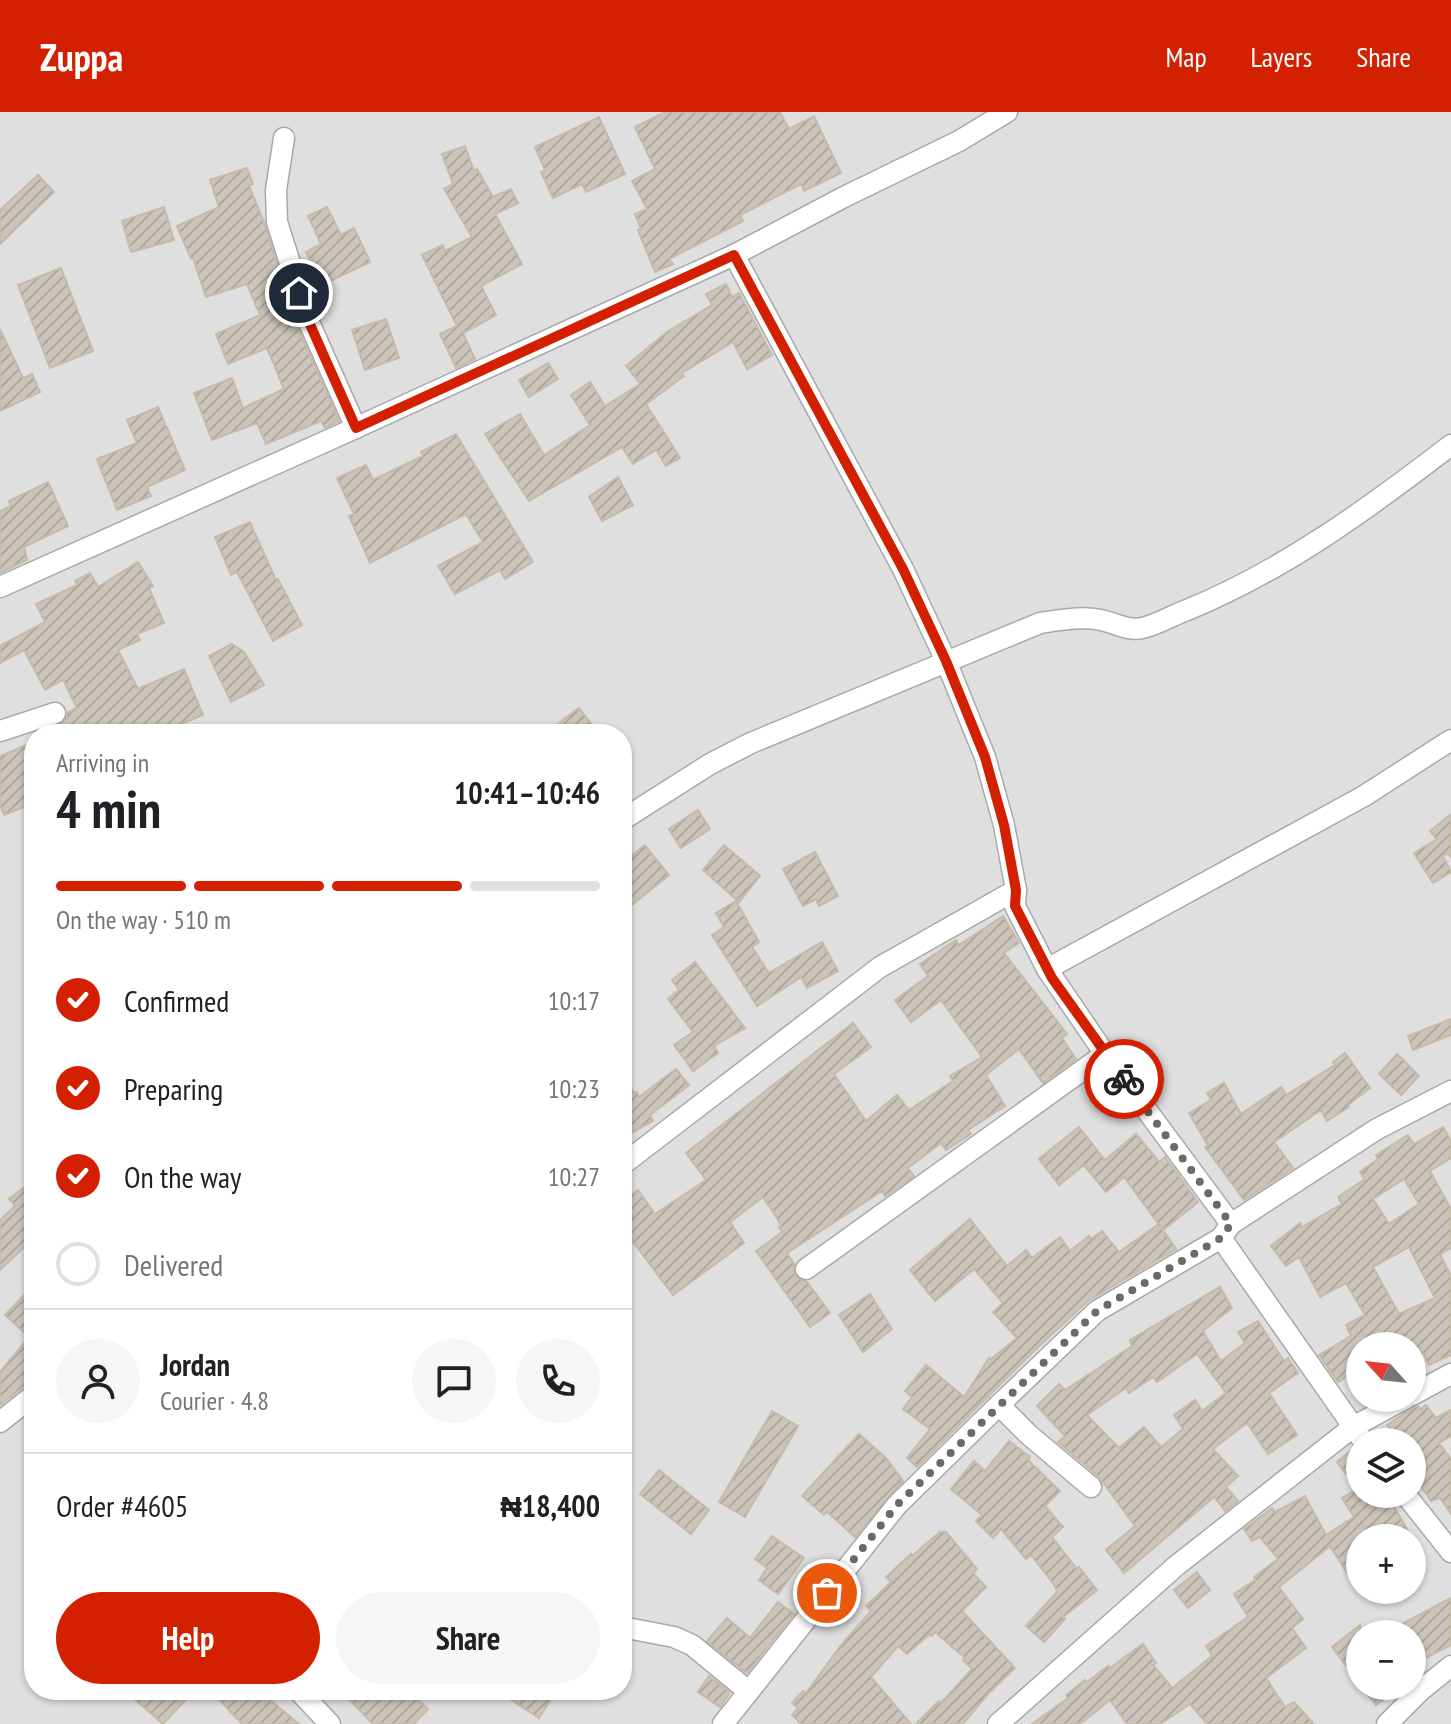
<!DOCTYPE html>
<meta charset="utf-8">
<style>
:root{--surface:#fff;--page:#f6f6f6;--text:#202124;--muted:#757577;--line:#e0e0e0;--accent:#d32000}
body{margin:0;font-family:"PT Sans Narrow",sans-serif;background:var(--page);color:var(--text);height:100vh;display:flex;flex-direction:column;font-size:30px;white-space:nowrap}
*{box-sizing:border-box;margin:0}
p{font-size:26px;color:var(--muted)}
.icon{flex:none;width:44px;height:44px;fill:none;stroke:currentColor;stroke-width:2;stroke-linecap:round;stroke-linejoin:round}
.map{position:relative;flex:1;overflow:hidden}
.panel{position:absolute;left:24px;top:612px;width:608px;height:976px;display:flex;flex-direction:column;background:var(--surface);border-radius:32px;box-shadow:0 2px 6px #0004}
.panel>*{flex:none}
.needle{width:52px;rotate:297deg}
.tools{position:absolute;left:1346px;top:1220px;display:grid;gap:16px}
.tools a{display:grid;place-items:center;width:80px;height:80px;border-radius:50%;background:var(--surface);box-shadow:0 2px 6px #0004;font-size:40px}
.pin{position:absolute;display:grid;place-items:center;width:68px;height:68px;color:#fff;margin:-34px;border:4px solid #fff;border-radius:50%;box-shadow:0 2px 8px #0007}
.courier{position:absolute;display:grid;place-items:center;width:80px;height:80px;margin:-40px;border:6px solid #d32000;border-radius:50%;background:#fff;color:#222;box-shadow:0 2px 10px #0007}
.summary em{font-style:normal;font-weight:700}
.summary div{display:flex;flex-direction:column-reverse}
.summary{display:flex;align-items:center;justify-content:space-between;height:136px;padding:0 32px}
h1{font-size:52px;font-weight:700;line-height:60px}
.bar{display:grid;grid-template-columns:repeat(4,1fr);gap:12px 8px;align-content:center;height:96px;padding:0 32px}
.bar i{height:10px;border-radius:6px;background:var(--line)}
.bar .on{background:var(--accent)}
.bar p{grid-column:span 4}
.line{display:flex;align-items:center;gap:20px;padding:0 32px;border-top:2px solid var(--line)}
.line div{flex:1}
.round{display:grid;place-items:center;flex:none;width:84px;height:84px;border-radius:42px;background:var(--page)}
ol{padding:0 32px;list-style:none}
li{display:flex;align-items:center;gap:24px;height:88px}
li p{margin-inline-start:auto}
li .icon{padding:8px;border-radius:50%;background:var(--accent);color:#fff;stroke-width:4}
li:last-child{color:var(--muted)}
li i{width:44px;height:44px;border:4px solid var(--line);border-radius:50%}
.cta{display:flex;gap:16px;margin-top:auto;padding:16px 32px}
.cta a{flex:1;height:92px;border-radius:48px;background:var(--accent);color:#fff;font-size:32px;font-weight:700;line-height:92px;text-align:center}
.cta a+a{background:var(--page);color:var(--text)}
header{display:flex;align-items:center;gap:48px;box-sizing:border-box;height:112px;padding:0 40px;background:var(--accent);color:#fff}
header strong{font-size:38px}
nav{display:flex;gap:44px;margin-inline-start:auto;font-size:28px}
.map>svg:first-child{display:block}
</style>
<header>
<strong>Zuppa</strong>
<nav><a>Map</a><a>Layers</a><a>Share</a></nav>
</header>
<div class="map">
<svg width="1451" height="1612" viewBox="0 0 1451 1612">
<defs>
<pattern id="building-hatch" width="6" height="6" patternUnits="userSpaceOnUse" patternTransform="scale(2)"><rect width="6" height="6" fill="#cbc4ba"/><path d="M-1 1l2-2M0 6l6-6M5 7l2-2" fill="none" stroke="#aea8a0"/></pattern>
</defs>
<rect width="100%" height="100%" fill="#f3f1e8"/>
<path fill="#e0dfdf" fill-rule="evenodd" d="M0,0H1451V1612H0ZM34,622H622V1578H34ZM1360,1234H1412V1286H1360ZM1360,1330H1412V1382H1360ZM1360,1426H1412V1478H1360ZM1360,1522H1412V1574H1360Z"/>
<g fill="url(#building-hatch)" stroke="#c6baa8" stroke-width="2" fill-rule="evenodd">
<path d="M665,0H780L789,17L814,4L841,61L804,79L801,72L740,103L743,109L669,147L673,152L655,160L638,118L641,117L635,102L647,97L632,69L655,57L635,15Z"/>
<path d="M599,5L625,62L586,80L582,72L553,86L541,60L545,58L535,35Z"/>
<path d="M465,34L474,59L477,57L493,85L511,77L518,91L495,102L522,152L481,174L496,203L463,221L475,247L456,256L440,222L457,214L422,143L443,133L445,139L472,125L444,77L453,72L442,42Z"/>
<path d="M247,56L253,72L249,74L264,110L296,212L339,309L325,316L321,309L266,332L257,311L212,328L194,281L232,266L243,296L284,277L267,236L228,252L216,222L260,203L247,172L206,185L193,146L191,147L177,114L219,95L210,68Z"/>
<path d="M38,63L54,80L0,132V98Z"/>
<path d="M164,95L174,128L131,140L122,109Z"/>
<path d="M327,95L341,123L354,116L370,150L322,173L306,140L321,132L308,104Z"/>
<path d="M61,156L93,239L50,256L18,173Z"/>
<path d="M726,172L732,185L739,181L772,243L747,257L733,230L682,261L684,264L646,292L680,346L666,354L656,338L633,352L622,335L529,389L485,322L520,302L544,343L590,313L571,283L590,270L605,294L640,272L626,254L667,220L712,193L706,182Z"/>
<path d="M386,207L399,246L365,258L352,218Z"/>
<path d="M0,217L23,266L32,262L40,280L0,299Z"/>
<path d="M548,251L558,267L529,285L519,268Z"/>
<path d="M158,295L185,358L147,375L151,384L117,398L97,347L137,331L127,308Z"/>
<path d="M456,322L533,450L505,467L500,458L455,482L438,454L483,430L466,402L370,451L349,404L354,402L337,366L366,353L373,368L423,344L421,340Z"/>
<path d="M618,365L633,393L602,409L589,385Z"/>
<path d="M48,370L68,414L24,435L27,448L0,461V399L11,394L9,389Z"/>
<path d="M250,410L276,468L278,467L302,513L273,529L237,460L231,463L215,425Z"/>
<path d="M138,450L153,474L149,476L164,511L137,522L140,528L118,538L138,577L184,557L203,603L158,622H58L54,615L65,609L68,600L77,596L63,568L45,578L24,538L0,551V534L45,510L36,492L77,473L75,469L90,461L98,475Z"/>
<path d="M232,532L244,540L264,573L231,590L209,544Z"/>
<path d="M579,596L599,622H544Z"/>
<path d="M34,630V691L4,703L0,692V644Z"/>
<path d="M698,698L710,717L681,736L669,717Z"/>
<path d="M1451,702V745L1447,741L1443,744L1451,760L1433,771L1414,741L1437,727L1430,719Z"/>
<path d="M645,733L669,763L622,801V751Z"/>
<path d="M724,733L760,764L739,790L703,758Z"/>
<path d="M815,740L838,784L819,794L816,787L803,794L783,757Z"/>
<path d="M736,789L759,830L752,835L769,861L822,830L838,859L807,876L801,865L757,894L712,823L724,815L716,801Z"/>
<path d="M1003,804L1019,831L1004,841L1067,922L1062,926L1076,947L1043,971L1019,937L986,963L1005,994L968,1018L971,1022L946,1038L941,1031L908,1056L914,1064L885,1084L882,1079L787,1141L794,1152L796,1165L807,1170L830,1201L810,1215L756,1139L782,1120L779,1115L782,1114L763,1085L730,1110L744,1131L673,1183L633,1130L622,1138V1090L638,1078L655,1102L706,1068L686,1041L853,911L871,935L834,962L866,1009L897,983L909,998L953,969L950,964L982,945L941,888L911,910L895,888L928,864L920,852L956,828L959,833Z"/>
<path d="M695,850L745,916L714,934L718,941L693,959L674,933L693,920L668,887L679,878L672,868Z"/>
<path d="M1451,907V923L1413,938L1408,924Z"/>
<path d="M1345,941L1370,976L1348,993L1349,995L1327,1009L1321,998L1274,1030L1293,1056L1244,1088L1205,1035L1208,1034L1189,1001L1211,988L1207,981L1224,971L1241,1002L1281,975L1286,983L1335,953L1333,950Z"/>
<path d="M1397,942L1419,964L1401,983L1379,962Z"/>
<path d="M676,957L689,973L650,1003L653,1009L622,1026V960L634,981L637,980L639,985Z"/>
<path d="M1079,1015L1105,1048L1136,1022L1159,1050L1165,1045L1198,1090L1163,1118L1124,1065L1106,1080L1084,1053L1059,1073L1039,1047Z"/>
<path d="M1443,1015L1451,1029V1046L1430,1059L1451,1097V1136L1440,1142L1451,1164V1243L1429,1253L1423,1240L1412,1246V1234H1360V1257L1338,1270L1319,1243L1351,1224L1346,1213L1365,1203L1346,1171L1320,1185L1299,1145L1286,1154L1271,1134L1300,1111L1302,1115L1342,1092L1338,1085L1365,1067L1360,1060L1378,1047L1376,1043L1408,1023L1414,1032ZM1404,1067L1419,1092L1389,1112L1373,1087ZM1409,1135L1435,1186L1399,1202L1373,1155Z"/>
<path d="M34,1068V1126L0,1158V1108L15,1094L9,1087Z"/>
<path d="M970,1107L1007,1154L1026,1138L1032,1146L1060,1125L1070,1139L1089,1124L1091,1127L1102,1119L1119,1140L1159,1112L1176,1137L1088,1189L1037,1236L917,1355L907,1346L930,1317L903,1297L912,1285L905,1279L926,1253L964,1285L989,1246L991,1247L1017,1226L993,1200L1003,1191L974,1157L935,1189L910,1158Z"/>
<path d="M34,1173V1270L26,1273L0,1293V1260L29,1225L5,1203Z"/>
<path d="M1220,1175L1232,1196L1204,1218V1221L1221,1249L1245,1231L1238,1220L1258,1209L1284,1249L1288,1246L1298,1261L1269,1281L1297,1323L1268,1342L1247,1311L1213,1337L1238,1364L1226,1375L1238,1389L1225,1399L1214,1385L1124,1461L1106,1438L1135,1414L1099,1365L1058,1330L1065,1324L1037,1294L1059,1272L1065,1278L1132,1234L1130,1228ZM1197,1242L1226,1281L1202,1299L1195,1288L1174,1303L1183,1317L1161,1335L1144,1315L1119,1336L1087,1303L1126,1276L1129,1281L1153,1265L1157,1270Z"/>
<path d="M870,1182L892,1217L863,1240L839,1203Z"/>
<path d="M1426,1293L1436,1306L1451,1298V1324L1439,1331L1451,1347V1402L1440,1386L1431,1389L1412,1361V1330H1398L1387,1313L1414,1295L1418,1294L1421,1297Z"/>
<path d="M772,1299L798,1314L745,1405L719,1390Z"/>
<path d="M859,1322L886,1346L903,1369L855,1425L827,1400L824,1403L802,1384Z"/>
<path d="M1009,1329L1030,1345L1028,1348L1060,1379L1045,1394L1063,1415L1052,1425L1077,1457L1079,1455L1097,1478L1063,1505L1065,1507L1044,1530L1026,1514L1057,1480L1055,1474L1031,1443L1026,1447L1001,1417L993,1426L976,1409L982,1403L951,1377L974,1349L985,1359Z"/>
<path d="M1353,1337L1360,1342V1382H1387L1412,1426H1360V1453L1347,1461L1330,1434L1279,1475L1303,1507L1292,1516L1306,1536L1266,1566L1285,1595L1294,1590L1314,1612H1207L1190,1592L1160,1612H1127L1110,1588L1080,1612H1032L1068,1586L1066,1583L1085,1568L1087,1570L1108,1554L1110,1556L1143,1532L1156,1551L1153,1553L1172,1576L1212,1544L1206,1534L1248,1505L1234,1482L1255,1468L1254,1465L1278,1447L1260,1425L1252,1429L1244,1417L1272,1396L1275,1400L1305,1384L1326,1423L1354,1405L1342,1386L1357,1377L1337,1350Z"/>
<path d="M659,1358L709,1398L691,1422L640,1382Z"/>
<path d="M940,1420H946L977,1457L973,1461L986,1475L962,1499L1015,1556L988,1582L963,1612H916L939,1589L941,1591L972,1557L963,1548L965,1546L935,1520L932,1524L930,1522L907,1542L898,1534L871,1565L911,1612H801L792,1603L798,1596L792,1591L803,1579L806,1581L842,1532L871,1499L866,1494L891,1470L886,1465L911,1442L912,1444Z"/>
<path d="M772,1424L804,1446L778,1482L759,1468L767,1456L755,1447Z"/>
<path d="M1197,1460L1210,1478L1188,1496L1174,1478Z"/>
<path d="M1451,1486V1533L1412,1553V1522H1383Z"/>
<path d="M778,1490L794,1502L747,1561L707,1529L727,1506L750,1526Z"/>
<path d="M1360,1513V1572L1332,1535Z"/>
<path d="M709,1564L730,1581L720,1595L698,1580Z"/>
<path d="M1361,1574H1401L1376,1593Z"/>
<path d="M124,1578H195L163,1612Z"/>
<path d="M210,1578H258L299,1612H242Z"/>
<path d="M340,1578H407L428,1597L414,1612H373Z"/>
<path d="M496,1578H557L539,1606Z"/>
</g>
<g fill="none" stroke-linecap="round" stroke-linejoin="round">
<defs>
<g id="street">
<path d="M284,26L276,78L277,110L308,208L356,316"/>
<path d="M734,143L903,457L946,549L985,645L1004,713L1016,778L1015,794L1047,857L1105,942L1231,1112"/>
<path d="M0,475L340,323L734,143L844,85L959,29L1007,0"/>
<path d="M0,619L55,601"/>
<path d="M622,708L710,652L751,631L1040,511C1060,508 1081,504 1101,508C1115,511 1127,519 1142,516C1157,513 1173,503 1187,498C1283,459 1369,396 1451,333"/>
<path d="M1047,857L1364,684L1451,628"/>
<path d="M622,1053L880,855L1016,778"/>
<path d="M1221,1126L1364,1330"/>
<path d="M806,1157L1105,942"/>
<path d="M1412,1283L1451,1262"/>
<path d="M999,1293L1029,1323L1091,1375"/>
<path d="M0,1310L34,1283"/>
<path d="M1405,1382L1451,1440"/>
<path d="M622,1515L674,1525L692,1533L748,1579"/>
<path d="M298,1578L330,1612"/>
<path d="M723,1612L897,1393L999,1293L1097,1199L1221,1126L1231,1112L1377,1017L1451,979"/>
<path d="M998,1612L1176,1454L1353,1315L1406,1286"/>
<path d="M1387,1612L1420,1579L1451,1554"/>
</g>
</defs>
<use href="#street" stroke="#a9a9a9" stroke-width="23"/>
<use href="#street" stroke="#fff" stroke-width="20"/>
</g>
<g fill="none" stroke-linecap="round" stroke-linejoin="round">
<path stroke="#6b6a67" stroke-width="8" stroke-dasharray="0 14.4" d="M827,1481L897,1393L1097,1199L1221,1126L1231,1112L1124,967"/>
<path stroke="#d32000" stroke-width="10" d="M299,181L308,208L356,316L734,143L903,457L946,549L985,645L1004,713L1016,778L1015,794L1052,866L1124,967"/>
</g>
</svg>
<div class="tools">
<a><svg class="needle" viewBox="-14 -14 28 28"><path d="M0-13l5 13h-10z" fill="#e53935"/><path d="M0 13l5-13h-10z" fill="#757577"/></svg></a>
<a><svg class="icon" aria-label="layers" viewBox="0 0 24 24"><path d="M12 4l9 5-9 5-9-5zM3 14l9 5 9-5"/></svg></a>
<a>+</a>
<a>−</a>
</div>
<div class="pin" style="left:827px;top:1481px;background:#ea580c"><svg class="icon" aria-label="bag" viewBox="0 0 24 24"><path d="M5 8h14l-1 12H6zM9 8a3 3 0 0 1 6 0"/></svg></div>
<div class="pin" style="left:299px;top:181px;background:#1f2937"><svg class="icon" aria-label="home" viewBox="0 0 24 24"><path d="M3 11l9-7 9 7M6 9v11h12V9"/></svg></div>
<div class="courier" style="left:1124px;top:967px"><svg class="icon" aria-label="bike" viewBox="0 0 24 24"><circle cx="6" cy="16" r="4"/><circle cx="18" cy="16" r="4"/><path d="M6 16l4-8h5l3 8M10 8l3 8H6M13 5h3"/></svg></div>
<section class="panel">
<div class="summary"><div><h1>4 min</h1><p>Arriving in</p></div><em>10:41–10:46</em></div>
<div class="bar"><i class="on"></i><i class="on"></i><i class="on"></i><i></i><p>On the way · 510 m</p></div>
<ol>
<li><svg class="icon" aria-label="check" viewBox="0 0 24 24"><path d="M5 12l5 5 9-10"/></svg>Confirmed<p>10:17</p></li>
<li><svg class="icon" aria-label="check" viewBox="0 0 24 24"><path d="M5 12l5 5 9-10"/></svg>Preparing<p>10:23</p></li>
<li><svg class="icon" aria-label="check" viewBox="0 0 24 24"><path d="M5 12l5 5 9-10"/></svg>On the way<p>10:27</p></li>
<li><i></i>Delivered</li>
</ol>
<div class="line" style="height:144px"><a class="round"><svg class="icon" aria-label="person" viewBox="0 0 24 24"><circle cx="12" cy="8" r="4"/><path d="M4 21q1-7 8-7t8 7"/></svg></a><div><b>Jordan</b><p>Courier · 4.8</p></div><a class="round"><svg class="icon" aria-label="chat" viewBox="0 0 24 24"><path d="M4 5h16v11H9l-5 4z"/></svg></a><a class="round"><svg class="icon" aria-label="phone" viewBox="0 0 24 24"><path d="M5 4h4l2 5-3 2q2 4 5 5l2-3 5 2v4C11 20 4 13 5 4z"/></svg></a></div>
<div class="line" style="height:104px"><div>Order #4605</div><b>₦18,400</b></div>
<div class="cta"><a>Help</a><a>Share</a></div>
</section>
</div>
